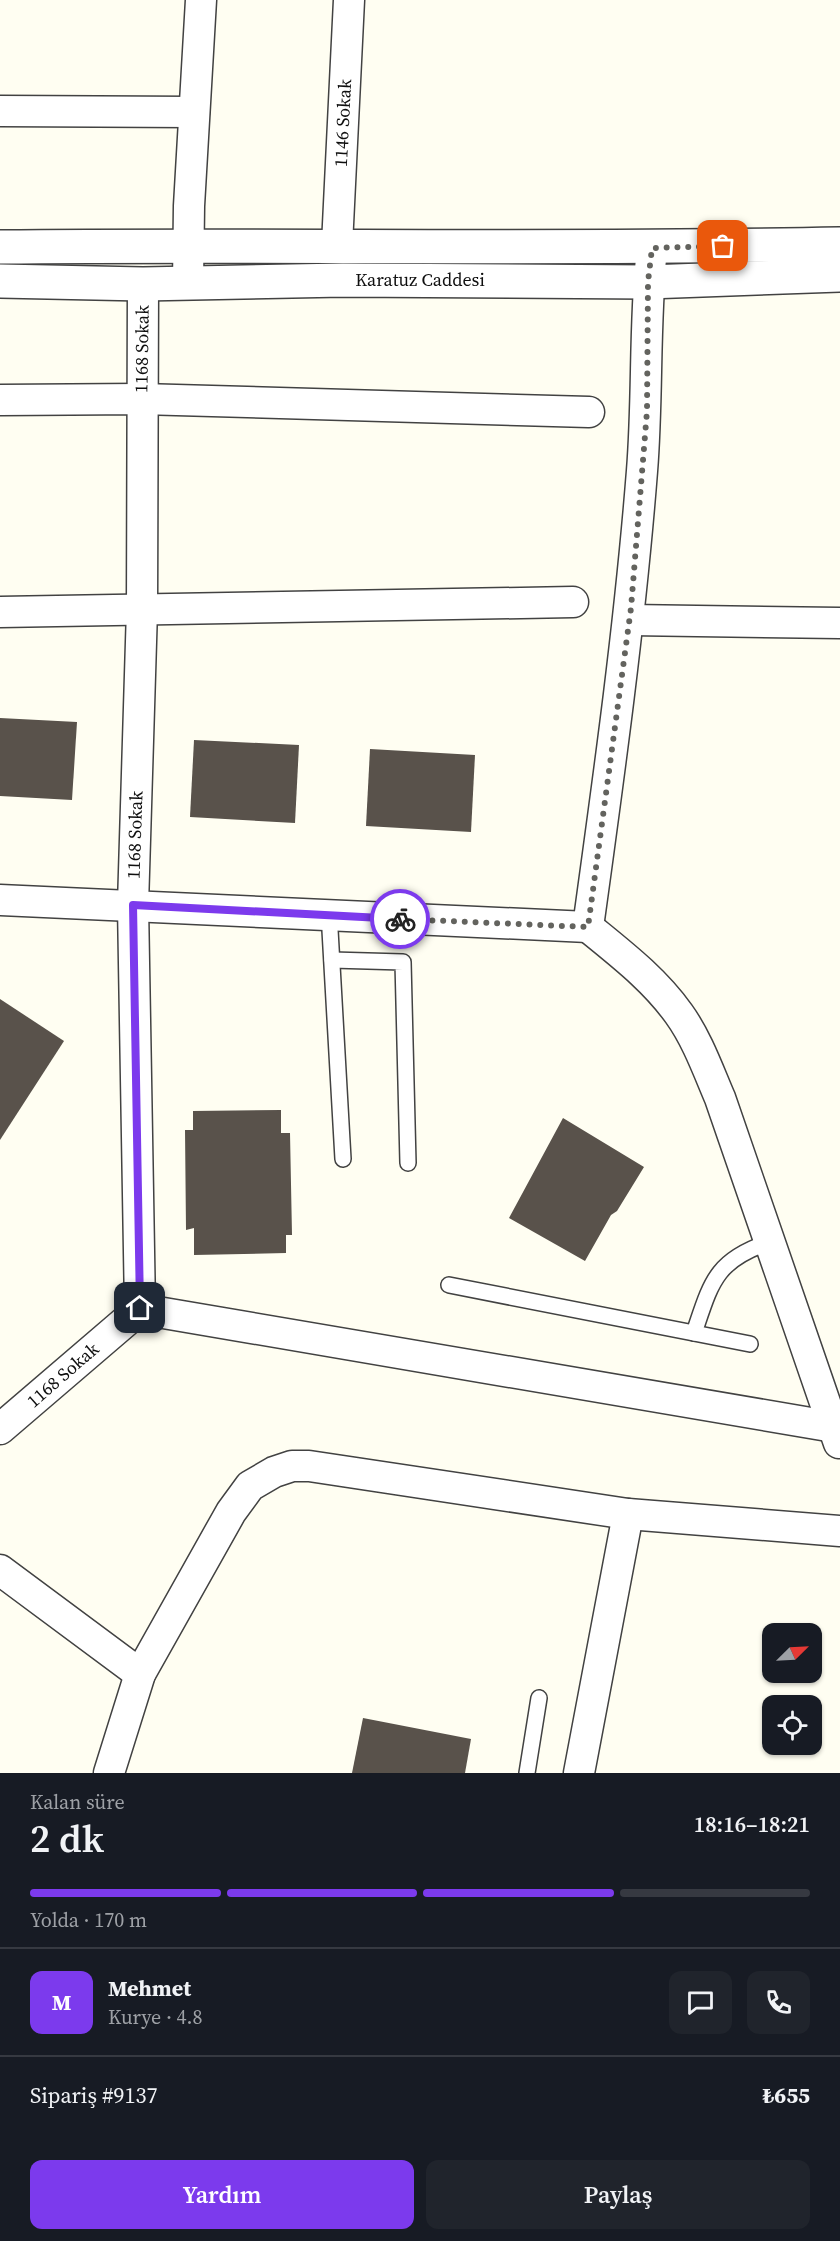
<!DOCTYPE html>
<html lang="tr">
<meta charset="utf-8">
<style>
:root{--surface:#171b24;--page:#20242c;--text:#f1f3f6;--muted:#9ea1a6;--line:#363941;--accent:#7c3aed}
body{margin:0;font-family:"Source Serif 4",serif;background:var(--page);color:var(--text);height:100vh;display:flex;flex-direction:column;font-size:22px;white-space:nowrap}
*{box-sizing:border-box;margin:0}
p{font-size:20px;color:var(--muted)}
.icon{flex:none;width:33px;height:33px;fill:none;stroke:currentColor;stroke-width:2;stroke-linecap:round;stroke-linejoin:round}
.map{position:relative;height:1773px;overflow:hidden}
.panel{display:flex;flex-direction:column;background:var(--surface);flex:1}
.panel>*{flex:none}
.needle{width:39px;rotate:66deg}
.controls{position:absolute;left:762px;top:1623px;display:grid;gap:12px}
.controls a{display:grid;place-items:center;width:60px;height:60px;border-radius:12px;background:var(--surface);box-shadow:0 2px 4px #0004;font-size:30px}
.pin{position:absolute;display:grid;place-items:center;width:51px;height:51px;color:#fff;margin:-26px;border-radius:12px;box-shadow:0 3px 9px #0006}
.courier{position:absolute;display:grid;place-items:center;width:60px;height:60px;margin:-30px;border:4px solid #7c3aed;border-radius:50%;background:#fff;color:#222;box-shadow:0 2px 8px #0007}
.summary em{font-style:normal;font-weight:600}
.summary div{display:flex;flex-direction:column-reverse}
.summary{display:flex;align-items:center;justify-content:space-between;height:102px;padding:0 30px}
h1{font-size:39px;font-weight:600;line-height:45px}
.bar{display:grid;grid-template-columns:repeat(4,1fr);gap:9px 6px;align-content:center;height:72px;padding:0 30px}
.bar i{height:8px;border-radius:4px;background:var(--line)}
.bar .on{background:var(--accent)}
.bar p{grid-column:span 4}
.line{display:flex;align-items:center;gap:15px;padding:0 30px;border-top:2px solid var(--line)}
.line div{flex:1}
.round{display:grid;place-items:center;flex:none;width:63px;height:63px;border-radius:12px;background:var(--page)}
.button{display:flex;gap:12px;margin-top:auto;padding:12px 30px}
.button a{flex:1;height:69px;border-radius:12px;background:var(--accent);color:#fff;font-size:24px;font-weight:600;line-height:69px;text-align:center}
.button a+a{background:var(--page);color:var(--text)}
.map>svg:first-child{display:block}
</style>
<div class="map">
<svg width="840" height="1773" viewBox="0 0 840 1773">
<rect width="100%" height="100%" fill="#fffef2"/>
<g fill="#59524b">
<path d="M0,718L77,722L72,800L0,796Z"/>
<path d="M194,740L299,745L295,823L190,817Z"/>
<path d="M370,749L475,755L471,832L366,826Z"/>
<path d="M0,999L64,1041L0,1140Z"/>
<path d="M281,1110V1133H290L292,1235H286V1253L194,1255V1228L186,1230L185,1130H193V1111Z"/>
<path d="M563,1118L644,1167L617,1211L611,1215L585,1261L509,1218Z"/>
<path d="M363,1718L471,1739L465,1773H352Z"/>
</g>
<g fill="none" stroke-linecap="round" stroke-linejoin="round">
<defs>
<g id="service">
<path d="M333,915L330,930L343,1159"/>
<path d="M332,960L403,962L408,1163"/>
<path d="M449,1285L750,1344"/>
<path d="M694,1333C711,1283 715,1260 770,1242"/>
<path d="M527,1773L539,1698"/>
</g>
<g id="minor">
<path d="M0,111L194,112"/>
<path d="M337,245L349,0"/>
<path d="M188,283L189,206L201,0"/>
<path d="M0,400L141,399L589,412"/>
<path d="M0,612L573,602"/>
<path d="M630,620L840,623"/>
<path d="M0,900L588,927"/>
<path d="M588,927C609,775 630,624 642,471C648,397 644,322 652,248"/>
<path d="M588,927C621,954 654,979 679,1014C697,1039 708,1070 720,1098L839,1443"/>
<path d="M140,1309L834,1427"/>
<path d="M0,1429L140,1309L133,905L142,609L143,284"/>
<path d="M628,1514L840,1531"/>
<path d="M0,1570L140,1674"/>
<path d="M109,1773L140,1674L231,1512L250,1486L274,1472L292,1466H309L628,1514L579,1773"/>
</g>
<g id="tertiary">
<path d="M0,247C280,244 560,250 840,244"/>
<path d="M0,281L143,284L343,280L648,282L840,275"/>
</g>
</defs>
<use href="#service" stroke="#424242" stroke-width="18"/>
<use href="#minor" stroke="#424242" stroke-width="33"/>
<use href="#tertiary" stroke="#424242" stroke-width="36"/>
<use href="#service" stroke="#fff" stroke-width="15"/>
<use href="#minor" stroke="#fff" stroke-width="30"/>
<use href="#tertiary" stroke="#fff" stroke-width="33"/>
</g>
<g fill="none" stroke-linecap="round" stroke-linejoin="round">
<path stroke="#63635e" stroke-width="6" stroke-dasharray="0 10.8" d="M400,919L588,927L631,608L647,411L648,282L652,248L723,246"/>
<path stroke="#7c3aed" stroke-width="8" d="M140,1308L133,905L400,919"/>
</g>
<g text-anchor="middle" stroke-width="6" stroke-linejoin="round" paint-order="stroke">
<g font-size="18" fill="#0f0f0f" stroke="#fff">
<text transform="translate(343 123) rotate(-87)" y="6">1146 Sokak</text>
<text x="420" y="286">Karatuz Caddesi</text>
<text transform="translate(142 349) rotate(-89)" y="6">1168 Sokak</text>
<text transform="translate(135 835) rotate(-88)" y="6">1168 Sokak</text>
<text transform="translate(63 1375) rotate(-41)" y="6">1168 Sokak</text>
</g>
</g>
</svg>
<div class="controls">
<a><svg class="needle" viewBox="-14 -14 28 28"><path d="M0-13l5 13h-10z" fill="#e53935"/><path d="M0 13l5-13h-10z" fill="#9ea1a6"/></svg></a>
<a><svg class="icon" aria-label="locate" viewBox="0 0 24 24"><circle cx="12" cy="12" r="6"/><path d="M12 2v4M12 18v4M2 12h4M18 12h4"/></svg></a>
</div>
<div class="pin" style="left:723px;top:246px;background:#ea580c"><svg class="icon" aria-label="bag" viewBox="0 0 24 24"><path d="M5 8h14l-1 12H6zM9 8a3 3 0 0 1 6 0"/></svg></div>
<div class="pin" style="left:140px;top:1308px;background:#1f2937"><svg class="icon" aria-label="home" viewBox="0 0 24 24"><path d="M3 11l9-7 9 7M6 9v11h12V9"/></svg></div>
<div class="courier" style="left:400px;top:919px"><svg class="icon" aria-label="bike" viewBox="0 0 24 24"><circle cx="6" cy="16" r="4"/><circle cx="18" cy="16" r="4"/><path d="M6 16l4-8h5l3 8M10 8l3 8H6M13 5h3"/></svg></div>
</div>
<section class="panel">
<div class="summary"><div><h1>2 dk</h1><p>Kalan süre</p></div><em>18:16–18:21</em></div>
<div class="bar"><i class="on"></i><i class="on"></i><i class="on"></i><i></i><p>Yolda · 170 m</p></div>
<div class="line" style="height:108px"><b class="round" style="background:var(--accent);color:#fff">M</b><div><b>Mehmet</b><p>Kurye · 4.8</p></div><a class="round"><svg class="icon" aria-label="chat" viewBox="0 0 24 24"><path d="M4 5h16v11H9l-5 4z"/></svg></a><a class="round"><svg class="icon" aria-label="phone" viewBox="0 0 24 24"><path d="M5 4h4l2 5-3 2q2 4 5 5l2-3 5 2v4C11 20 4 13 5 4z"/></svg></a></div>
<div class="line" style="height:78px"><div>Sipariş #9137</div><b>₺655</b></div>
<div class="button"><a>Yardım</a><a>Paylaş</a></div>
</section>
